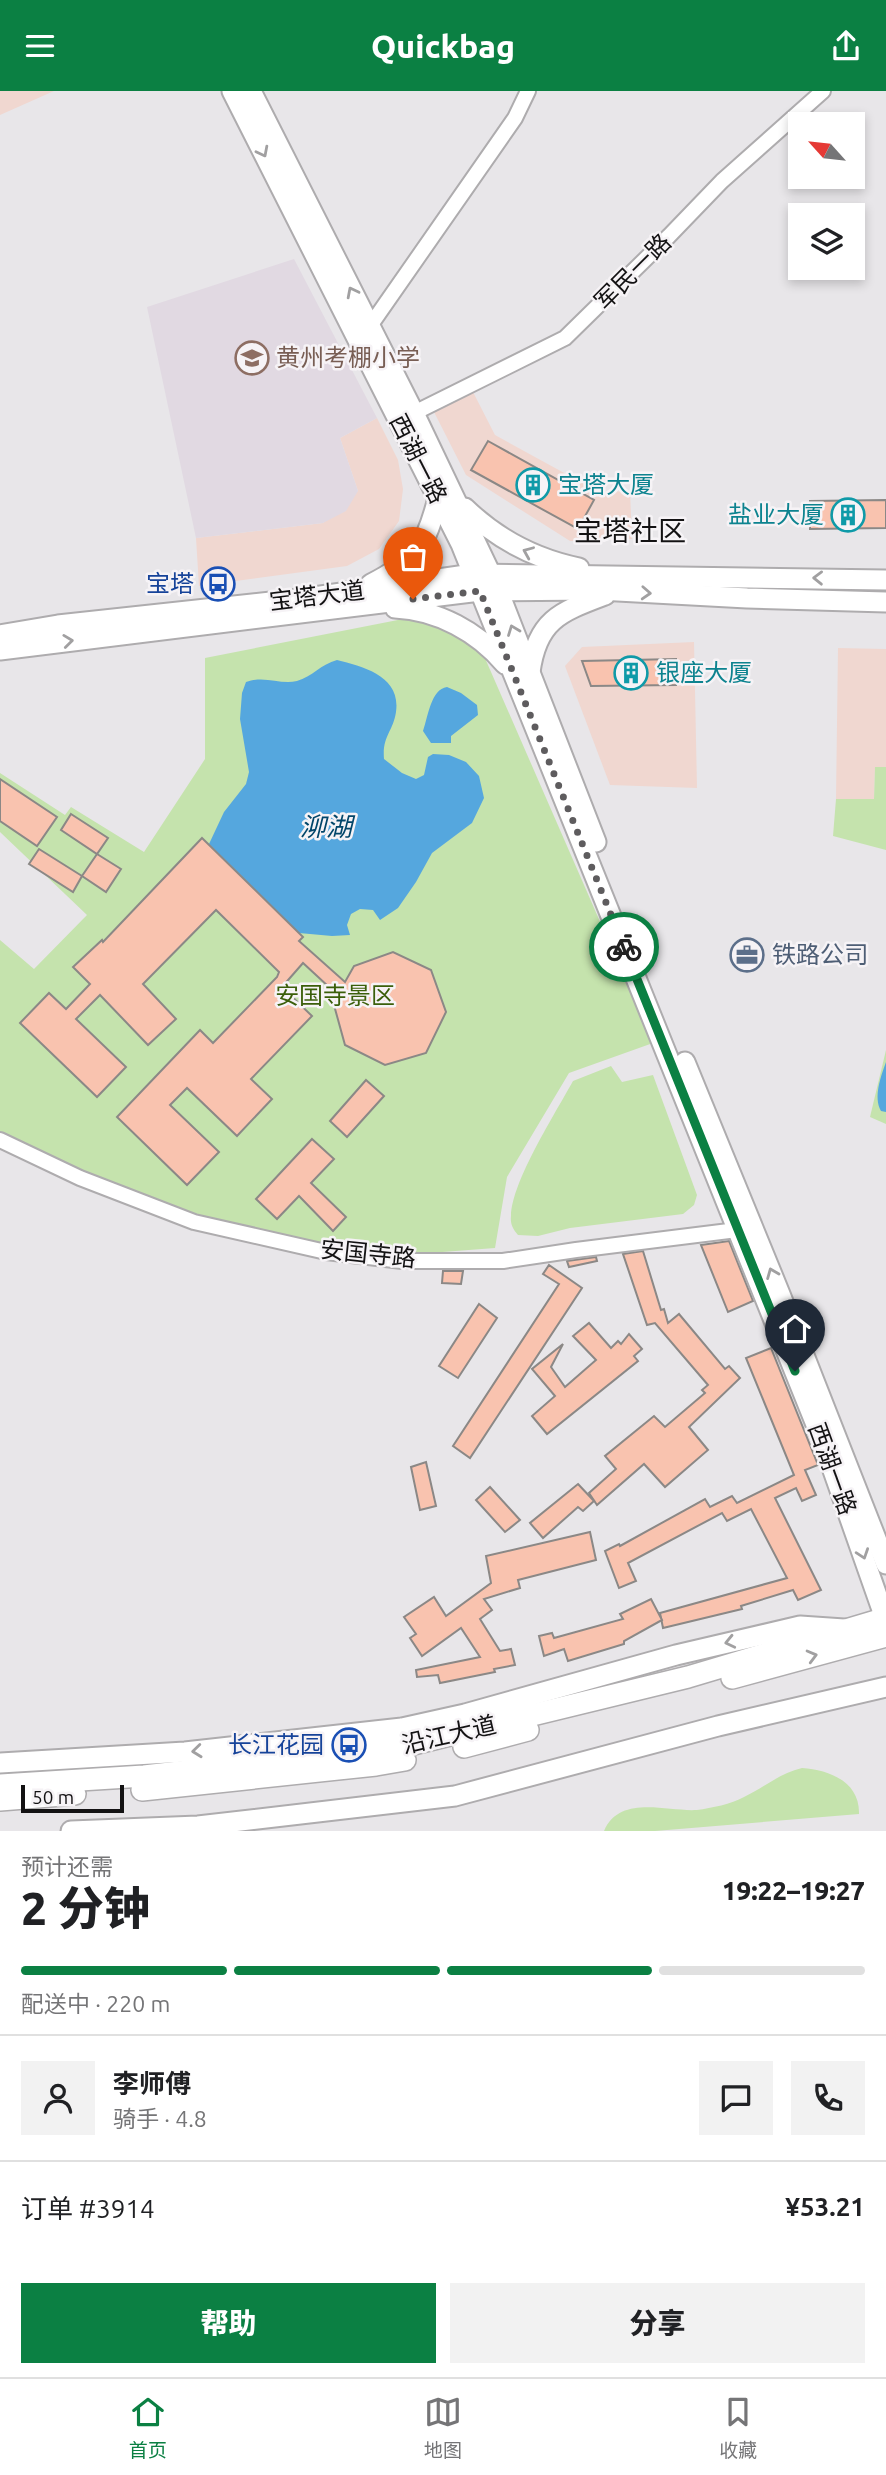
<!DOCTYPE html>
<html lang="zh">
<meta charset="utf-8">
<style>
:root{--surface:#fff;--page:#f2f2f2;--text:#202124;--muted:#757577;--line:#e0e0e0;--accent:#0b8043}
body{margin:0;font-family:Ubuntu,"Noto Sans SC",sans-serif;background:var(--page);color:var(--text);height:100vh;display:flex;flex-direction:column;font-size:26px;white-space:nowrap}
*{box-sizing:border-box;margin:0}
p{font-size:23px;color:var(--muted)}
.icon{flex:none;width:38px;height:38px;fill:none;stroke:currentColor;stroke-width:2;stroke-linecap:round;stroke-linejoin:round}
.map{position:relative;height:1740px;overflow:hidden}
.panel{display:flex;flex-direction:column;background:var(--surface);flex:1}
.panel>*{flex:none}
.needle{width:46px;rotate:297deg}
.buttons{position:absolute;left:788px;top:21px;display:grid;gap:14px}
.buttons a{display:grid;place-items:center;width:77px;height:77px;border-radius:0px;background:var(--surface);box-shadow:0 4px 10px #0003;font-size:35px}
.scale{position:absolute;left:21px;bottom:18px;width:103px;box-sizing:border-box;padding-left:7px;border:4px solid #131213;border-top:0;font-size:19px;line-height:24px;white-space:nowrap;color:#131213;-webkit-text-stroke:5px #f6f3f6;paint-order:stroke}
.pin{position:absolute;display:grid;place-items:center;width:60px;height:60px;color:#fff;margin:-72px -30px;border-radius:50% 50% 50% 0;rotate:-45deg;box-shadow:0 0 7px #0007}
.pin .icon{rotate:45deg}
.courier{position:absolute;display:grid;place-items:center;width:70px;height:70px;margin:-35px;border:5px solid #0b8043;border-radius:50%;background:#fff;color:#222;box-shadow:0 2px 9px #0007}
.overview em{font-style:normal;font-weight:800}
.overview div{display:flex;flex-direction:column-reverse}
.overview{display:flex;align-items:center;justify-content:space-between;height:119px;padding:0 21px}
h1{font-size:46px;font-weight:800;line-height:52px}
.bar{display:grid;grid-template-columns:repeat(4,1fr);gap:10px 7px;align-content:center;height:84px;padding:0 21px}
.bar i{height:9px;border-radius:5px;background:var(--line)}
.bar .active{background:var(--accent)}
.bar p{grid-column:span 4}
.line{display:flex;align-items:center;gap:18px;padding:0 21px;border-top:2px solid var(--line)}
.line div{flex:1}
.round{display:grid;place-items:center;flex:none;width:74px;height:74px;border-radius:0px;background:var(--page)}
.action{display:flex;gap:14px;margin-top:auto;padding:14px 21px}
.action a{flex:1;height:80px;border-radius:0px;background:var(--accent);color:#fff;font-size:28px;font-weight:800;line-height:80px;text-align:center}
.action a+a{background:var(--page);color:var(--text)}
header{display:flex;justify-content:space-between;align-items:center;height:91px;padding:0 21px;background:var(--accent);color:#fff;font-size:32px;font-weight:800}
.menu{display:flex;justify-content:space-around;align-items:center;height:98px;border-top:2px solid var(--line);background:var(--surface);font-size:19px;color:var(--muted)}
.menu a{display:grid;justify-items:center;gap:4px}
.menu .active{color:var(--accent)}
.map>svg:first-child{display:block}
</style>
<header><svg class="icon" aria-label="menu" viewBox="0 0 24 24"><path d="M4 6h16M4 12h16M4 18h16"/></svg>Quickbag<svg class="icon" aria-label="share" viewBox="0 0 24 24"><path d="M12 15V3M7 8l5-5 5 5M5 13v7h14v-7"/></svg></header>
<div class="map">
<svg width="886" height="1740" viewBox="0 0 886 1740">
<rect width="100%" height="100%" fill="#e8e6e9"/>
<g fill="#f0d7d0">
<path d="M0,0H54L0,24Z"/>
<path d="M473,301L495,344L599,401L630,400L632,448L570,450L466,384L434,321Z"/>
<path d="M377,327L398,369L403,398L399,430L379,458L347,475L199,495L196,447L323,432L358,400L340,347Z"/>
<path d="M694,551L697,697L610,694L565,575L582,556Z"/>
<path d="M838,557L886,558V676H875L874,708H836Z"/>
</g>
<path fill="#e1d9e2" d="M294,168L377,327L340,347L358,400L346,420L323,432L196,447L147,216Z"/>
<g fill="#c5e3ad">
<path d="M408,527L451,538L481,558L653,952L569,982L507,1086L495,1157L403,1164L325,1154L194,1123L81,1081L0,1043V849L34,878L87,824L0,741V682L65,724L71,716L144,761L205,668V567Z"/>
<path d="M875,676H886V759L833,745L836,708H874Z"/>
<path d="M886,959V1033L870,1026Z"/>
<path d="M611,975L622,991L653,984L697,1104L694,1114L683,1123L570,1137L538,1145L518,1144C513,1138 510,1133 511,1125C512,1090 555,1023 573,990Z"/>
<path d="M802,1677C830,1679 860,1691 859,1723L655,1740H604C620,1703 667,1721 697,1719C712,1717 731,1713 744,1706C765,1696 780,1682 802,1677Z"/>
</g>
<g fill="#55a7de">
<path d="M337,569C364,576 401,585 396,621C393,641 382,645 384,668L402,682L416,688L424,684L428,666L433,663L449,664L466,671L479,685L484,707L472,732L432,762L416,791L398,817L380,829L373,819L360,818L351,823L347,834L350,844L332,845L299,842L209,753L224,721L246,693L249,681L240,628L242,602L246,591C265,584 280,594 297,590C312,586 321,573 337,569Z"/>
<path d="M447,596L461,602L477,614L478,624L451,645V652H431L423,640C428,626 431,598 447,596Z"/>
<path d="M886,971V1021L881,1020C873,1006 881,985 886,971Z"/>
</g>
<g fill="#f9c3af" stroke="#8b8886" stroke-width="2">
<path d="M488,350L594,409L578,438L471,379Z"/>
<path d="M886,409V437L810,438V410Z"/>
<path d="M676,568V594L591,595L582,570Z"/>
<path d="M0,688L57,726L37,755L0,730Z"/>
<path d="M71,723L108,747L97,763L61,739Z"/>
<path d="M202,747L303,846L299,850L345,891L354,875L393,861L431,879L446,921L426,962L385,974L345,954L329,896L303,872L282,896L312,925L251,988L272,1008L237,1045L187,997L170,1014L219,1061L187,1094L117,1026L200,939L213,952L277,886L279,881L216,819L143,893L176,928L148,954L100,904L76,928L126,976L97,1006L20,932L49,902L66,918L90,893L73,876L102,849L103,851Z"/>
<path d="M39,758L82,785L73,801L29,773Z"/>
<path d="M97,763L121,778L106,801L82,785Z"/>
<path d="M366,989L384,1005L347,1046L330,1030Z"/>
<path d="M312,1048L334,1068L311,1092L346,1126L333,1140L299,1105L277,1128L256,1108Z"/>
<path d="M729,1150L753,1210L728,1221L701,1154Z"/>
<path d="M643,1160L661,1219L664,1218L668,1232L679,1223L725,1278L729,1275L740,1287L689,1336L708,1359L665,1396L644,1373L597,1414L589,1402L616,1378L605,1365L654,1325L665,1336L705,1302L702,1299L708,1294L655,1232L647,1234L623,1163Z"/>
<path d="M596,1166L597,1170L569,1176L567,1170Z"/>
<path d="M549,1174L582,1197L470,1367L453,1355L559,1193L543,1183Z"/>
<path d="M443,1180H463L461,1193L442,1192Z"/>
<path d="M479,1213L497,1227L458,1287L439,1275Z"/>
<path d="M589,1232L611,1257L618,1250L621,1253L629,1243L642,1258L634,1265L638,1270L547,1343L532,1325L555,1305L532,1278L563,1253L551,1276L565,1296L596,1269L573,1245Z"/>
<path d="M771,1257L818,1374L805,1379L816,1404L802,1410L796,1397L775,1407L821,1499L798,1509L793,1499L741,1515L742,1518L663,1537L660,1522L787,1487L751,1418L727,1430L722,1422L628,1472L636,1490L619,1497L605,1460L619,1453L620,1455L705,1408L710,1416L732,1405L737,1412L794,1384L746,1267Z"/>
<path d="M426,1371L436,1415L420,1419L411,1376Z"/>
<path d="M578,1393L594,1410L583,1420L578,1416L543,1447L530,1432Z"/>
<path d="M490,1396L520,1429L505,1441L476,1409Z"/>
<path d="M590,1441L596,1469L518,1489L520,1497L484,1508L492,1519L480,1528L500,1560L511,1558L515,1574L494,1578L495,1581L440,1592L438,1584L417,1586L416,1579L480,1566L461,1537L422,1565L410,1547L416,1543L404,1526L434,1506L446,1525L491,1492L486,1465Z"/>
<path d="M651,1508L662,1529L624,1550V1553L568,1570L564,1558L544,1565L539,1545L552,1542L554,1547L623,1528L620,1523Z"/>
</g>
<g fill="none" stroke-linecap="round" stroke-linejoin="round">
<defs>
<g id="street">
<path d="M370,235L515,27L528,0"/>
<path d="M414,322L565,247L669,145L722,90L823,0"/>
<path d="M0,1049L80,1087L194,1131L326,1161L402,1170H503L576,1159L745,1138"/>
</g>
<g id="secondary">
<path d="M232,0L461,453L823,1351L886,1530"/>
<path d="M251,0L414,322L496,494L596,751"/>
<path d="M465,417C497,448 535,468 579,477"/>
<path d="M371,493C416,470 426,455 438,407"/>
<path d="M395,517C438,519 478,541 505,573"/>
<path d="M0,544L58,534L307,507L473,483L886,489"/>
<path d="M0,559L480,500L599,499L747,507L886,511"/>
<path d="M530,581C537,529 560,521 605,504"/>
<path d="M685,971L780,1203L886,1473"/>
<path d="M0,1672L185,1661L402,1637L465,1623L676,1564L800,1535L844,1538"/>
<path d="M71,1740L198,1735L455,1705L718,1635L886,1596"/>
</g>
<g id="primary">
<path d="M732,1587L886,1545"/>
<path d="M464,1656L528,1639"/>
<path d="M0,1694L144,1685L401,1656L688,1586L886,1527"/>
<path d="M142,1699L376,1674L405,1669"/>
<path d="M0,1709L75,1703"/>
</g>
</defs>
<use href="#street" stroke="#aeacae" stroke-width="18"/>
<use href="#secondary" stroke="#aeacae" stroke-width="23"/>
<use href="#primary" stroke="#aeacae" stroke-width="24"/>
<use href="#street" stroke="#fff" stroke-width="14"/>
<use href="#secondary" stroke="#fff" stroke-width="19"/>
<use href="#primary" stroke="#fff" stroke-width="21"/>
</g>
<defs><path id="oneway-chevron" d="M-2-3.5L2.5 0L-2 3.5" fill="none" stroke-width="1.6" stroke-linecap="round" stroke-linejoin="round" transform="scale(1.75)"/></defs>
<g stroke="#a1a0a1">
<use href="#oneway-chevron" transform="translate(263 61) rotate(63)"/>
<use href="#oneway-chevron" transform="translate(352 201) rotate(-117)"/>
<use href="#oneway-chevron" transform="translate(528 461) rotate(-157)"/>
<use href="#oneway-chevron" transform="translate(818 487) rotate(-179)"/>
<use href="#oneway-chevron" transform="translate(646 502) rotate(3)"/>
<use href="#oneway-chevron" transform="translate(513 539) rotate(-111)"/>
<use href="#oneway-chevron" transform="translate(68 550) rotate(-7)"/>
<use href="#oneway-chevron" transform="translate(772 1182) rotate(-112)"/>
<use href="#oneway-chevron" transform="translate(863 1463) rotate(71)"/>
<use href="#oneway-chevron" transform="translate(730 1551) rotate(167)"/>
<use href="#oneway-chevron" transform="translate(812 1565) rotate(-15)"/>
<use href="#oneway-chevron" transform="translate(197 1660) rotate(174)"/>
</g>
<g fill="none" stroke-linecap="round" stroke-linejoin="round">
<path stroke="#5e5c5e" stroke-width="7" stroke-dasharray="0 12.6" d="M413,508L480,500L624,856"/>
<path stroke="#0b8043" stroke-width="9" d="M624,856L795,1280"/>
</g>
<defs>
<symbol id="school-ring" viewBox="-11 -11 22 22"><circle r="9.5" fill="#f6f3f6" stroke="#8d6e63" stroke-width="1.5"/><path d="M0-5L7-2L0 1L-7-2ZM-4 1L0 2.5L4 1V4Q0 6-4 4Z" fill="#8d6e63"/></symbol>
<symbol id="building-ring" viewBox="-11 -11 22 22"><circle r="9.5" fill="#f6f3f6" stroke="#0f9aa8" stroke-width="1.5"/><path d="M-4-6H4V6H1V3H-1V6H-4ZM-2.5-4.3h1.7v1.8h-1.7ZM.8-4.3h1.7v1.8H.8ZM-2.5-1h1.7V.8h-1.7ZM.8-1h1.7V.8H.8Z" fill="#0f9aa8"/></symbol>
<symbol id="bus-ring" viewBox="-11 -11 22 22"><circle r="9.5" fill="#f6f3f6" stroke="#1a4fb4" stroke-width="1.5"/><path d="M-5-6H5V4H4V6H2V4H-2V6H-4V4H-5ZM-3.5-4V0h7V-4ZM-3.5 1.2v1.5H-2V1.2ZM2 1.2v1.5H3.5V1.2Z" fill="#1a4fb4"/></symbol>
<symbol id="office-ring" viewBox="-11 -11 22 22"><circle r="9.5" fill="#f6f3f6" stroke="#5c6f8a" stroke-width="1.5"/><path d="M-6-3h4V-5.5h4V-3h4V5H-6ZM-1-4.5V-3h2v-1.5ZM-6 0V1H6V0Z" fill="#5c6f8a"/></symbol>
</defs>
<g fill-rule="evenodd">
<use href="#school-ring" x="233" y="248" width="38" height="38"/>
<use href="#building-ring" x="514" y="375" width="38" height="38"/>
<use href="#building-ring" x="829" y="405" width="38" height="38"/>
<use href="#bus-ring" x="199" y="474" width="38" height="38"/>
<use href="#building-ring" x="612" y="563" width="38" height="38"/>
<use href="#office-ring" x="728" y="845" width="38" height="38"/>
<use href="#bus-ring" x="330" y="1635" width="38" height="38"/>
</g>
<g text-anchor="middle" stroke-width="5" stroke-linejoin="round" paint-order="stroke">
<g font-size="24" fill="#131213" stroke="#f6f3f6">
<text transform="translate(633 181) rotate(-45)" y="8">军民一路</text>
<text transform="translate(418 368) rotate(63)" y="8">西湖一路</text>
<text transform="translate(317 505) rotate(-7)" y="8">宝塔大道</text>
<text transform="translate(368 1163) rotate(6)" y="8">安国寺路</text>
<text transform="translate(832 1378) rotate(70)" y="8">西湖一路</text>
<text transform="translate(449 1644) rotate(-13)" y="8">沿江大道</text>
</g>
<g font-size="24" fill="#785e54" stroke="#f6f3f6" text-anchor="start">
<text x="276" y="275">黄州考棚小学</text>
</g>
<g font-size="24" fill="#0d838f" stroke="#f6f3f6" text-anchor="start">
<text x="558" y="402">宝塔大厦</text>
<text x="824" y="432" text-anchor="end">盐业大厦</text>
<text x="656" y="590">银座大厦</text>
</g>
<g font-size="24" fill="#164399" stroke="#f6f3f6" text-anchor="end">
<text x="194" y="501">宝塔</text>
<text x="324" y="1662">长江花园</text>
</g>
<g font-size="24" fill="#4e5e75" stroke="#f6f3f6" text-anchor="start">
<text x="772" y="872">铁路公司</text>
</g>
<g font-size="24" fill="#3b5f0a" stroke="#f6f3f6">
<text x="335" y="913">安国寺景区</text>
</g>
<g font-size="26" font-style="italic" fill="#02466a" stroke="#f6f3f6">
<text x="326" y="745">泖湖</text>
</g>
<g font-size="28" fill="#131213" stroke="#f6f3f6">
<text x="630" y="450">宝塔社区</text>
</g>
</g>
</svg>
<div class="buttons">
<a><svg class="needle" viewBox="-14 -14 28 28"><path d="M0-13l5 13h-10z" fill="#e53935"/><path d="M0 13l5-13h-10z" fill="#757577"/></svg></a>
<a><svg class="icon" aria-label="layers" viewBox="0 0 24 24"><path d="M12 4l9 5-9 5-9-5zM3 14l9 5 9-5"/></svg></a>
</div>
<div class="scale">50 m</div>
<div class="pin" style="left:413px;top:508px;background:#ea580c"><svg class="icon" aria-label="bag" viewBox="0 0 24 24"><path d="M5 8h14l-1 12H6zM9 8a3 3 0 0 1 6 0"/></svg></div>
<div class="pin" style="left:795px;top:1280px;background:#1f2937"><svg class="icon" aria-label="home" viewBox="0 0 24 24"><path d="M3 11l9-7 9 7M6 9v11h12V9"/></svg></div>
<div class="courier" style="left:624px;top:856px"><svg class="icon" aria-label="bike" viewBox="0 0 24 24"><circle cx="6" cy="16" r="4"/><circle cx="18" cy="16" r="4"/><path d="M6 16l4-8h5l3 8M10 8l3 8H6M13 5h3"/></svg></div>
</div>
<section class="panel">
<div class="overview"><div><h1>2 分钟</h1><p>预计还需</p></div><em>19:22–19:27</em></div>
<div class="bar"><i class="active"></i><i class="active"></i><i class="active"></i><i></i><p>配送中 · 220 m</p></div>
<div class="line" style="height:126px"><a class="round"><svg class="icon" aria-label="person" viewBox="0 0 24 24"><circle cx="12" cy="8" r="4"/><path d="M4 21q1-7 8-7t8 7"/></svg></a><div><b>李师傅</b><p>骑手 · 4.8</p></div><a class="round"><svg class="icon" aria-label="chat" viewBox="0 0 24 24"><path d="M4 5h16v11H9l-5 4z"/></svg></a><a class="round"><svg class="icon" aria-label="phone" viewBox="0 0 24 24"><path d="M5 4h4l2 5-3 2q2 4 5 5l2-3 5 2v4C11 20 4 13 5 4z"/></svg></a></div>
<div class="line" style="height:91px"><div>订单 #3914</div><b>¥53.21</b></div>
<div class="action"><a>帮助</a><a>分享</a></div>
</section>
<nav class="menu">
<a class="active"><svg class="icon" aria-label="home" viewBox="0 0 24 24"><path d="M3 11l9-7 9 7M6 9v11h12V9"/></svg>首页</a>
<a><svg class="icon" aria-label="map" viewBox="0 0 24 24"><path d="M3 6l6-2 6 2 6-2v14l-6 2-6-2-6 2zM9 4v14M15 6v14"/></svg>地图</a>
<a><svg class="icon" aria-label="saved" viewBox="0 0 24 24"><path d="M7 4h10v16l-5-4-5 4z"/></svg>收藏</a>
</nav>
